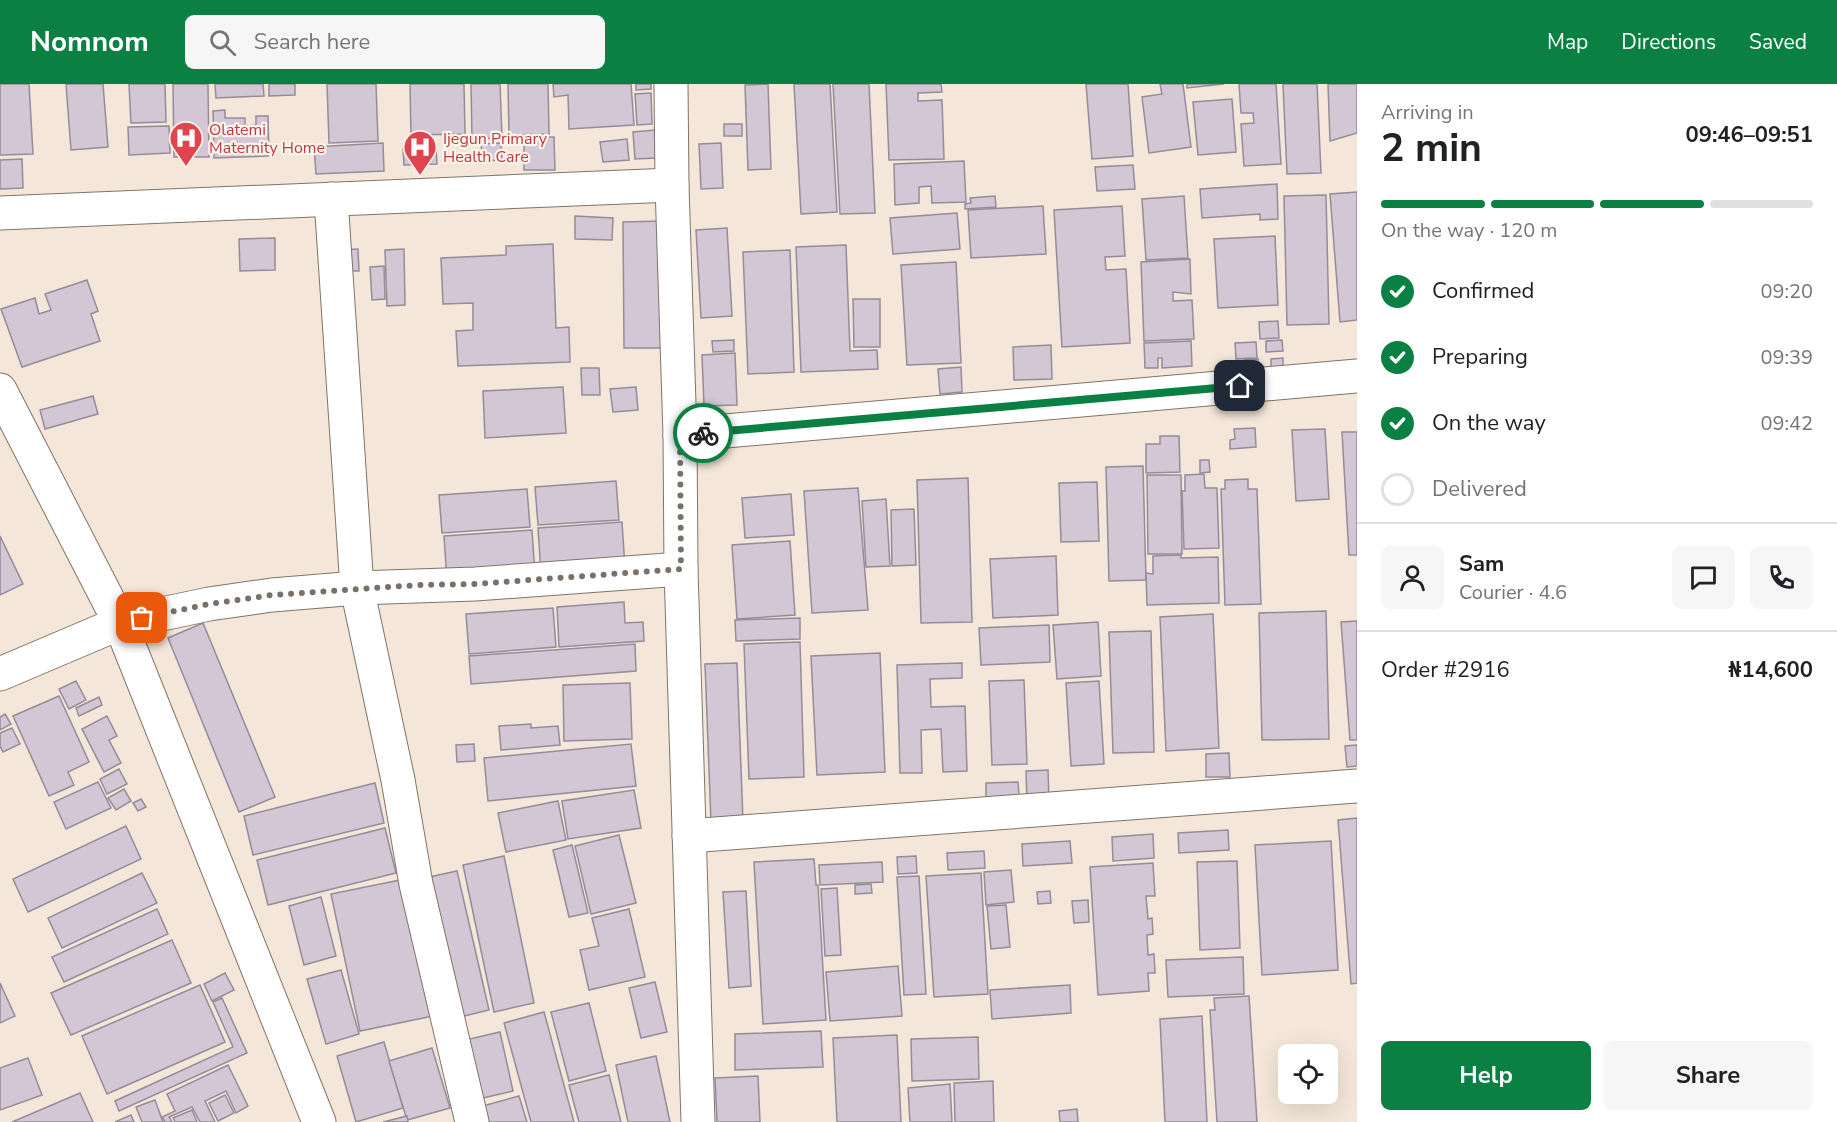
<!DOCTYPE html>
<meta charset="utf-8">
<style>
:root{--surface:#fff;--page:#f6f6f6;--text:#202124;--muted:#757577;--line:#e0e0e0;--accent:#0b8043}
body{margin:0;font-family:"Nunito Sans",sans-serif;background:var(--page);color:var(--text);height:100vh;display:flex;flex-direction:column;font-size:22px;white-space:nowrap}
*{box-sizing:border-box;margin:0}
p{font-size:20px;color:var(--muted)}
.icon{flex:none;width:33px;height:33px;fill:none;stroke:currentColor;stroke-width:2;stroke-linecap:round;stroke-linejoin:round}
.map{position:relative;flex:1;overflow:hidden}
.sheet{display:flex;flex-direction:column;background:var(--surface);width:480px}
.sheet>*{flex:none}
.controls{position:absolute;left:1278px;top:960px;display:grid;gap:12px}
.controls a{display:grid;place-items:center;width:60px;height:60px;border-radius:9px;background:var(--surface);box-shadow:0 6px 24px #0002;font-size:30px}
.pin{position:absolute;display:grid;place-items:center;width:51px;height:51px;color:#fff;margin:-26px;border-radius:12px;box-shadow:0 3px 9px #0006}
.courier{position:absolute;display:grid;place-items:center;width:60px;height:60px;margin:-30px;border:4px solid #0b8043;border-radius:50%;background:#fff;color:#222;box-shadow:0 2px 8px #0007}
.overview em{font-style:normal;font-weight:700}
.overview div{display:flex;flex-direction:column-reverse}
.overview{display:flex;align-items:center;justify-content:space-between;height:102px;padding:0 24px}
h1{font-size:39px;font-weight:700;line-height:45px}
.bar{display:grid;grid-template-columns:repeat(4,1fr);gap:9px 6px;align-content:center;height:72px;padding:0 24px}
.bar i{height:8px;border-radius:4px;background:var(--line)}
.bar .active{background:var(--accent)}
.bar p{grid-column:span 4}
.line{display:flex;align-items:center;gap:15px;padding:0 24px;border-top:2px solid var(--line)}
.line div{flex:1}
.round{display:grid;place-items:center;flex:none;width:63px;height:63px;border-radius:9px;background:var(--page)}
ol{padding:0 24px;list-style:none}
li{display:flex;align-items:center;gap:18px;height:66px}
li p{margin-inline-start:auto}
li .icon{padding:6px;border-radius:50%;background:var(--accent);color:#fff;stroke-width:4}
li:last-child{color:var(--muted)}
li i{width:33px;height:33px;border:3px solid var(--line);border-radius:50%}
.cta{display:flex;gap:12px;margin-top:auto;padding:12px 24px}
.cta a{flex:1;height:69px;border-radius:9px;background:var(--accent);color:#fff;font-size:24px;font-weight:700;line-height:69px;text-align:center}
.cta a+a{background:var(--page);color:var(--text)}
header{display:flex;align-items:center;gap:36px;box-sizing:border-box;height:84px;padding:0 30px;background:var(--accent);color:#fff}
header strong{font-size:28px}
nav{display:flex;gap:33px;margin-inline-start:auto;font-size:21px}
.search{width:420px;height:54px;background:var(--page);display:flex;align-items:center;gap:15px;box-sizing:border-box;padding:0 21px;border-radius:9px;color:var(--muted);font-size:22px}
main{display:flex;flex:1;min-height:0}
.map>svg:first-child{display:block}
</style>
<header>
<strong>Nomnom</strong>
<div class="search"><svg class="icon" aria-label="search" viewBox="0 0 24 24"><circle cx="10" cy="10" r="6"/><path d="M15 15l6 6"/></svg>Search here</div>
<nav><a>Map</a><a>Directions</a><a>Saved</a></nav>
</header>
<main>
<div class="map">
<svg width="1357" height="1038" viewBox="0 0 1357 1038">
<rect width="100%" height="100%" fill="#f4e7d9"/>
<g fill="#d3c7d6" stroke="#968b99" stroke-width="1.5">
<path d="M0,0H29L33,70L0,71Z"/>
<path d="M66,0H103L108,63L71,66Z"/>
<path d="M129,0H165L166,38L131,39Z"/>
<path d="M173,0H208L209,73H174Z"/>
<path d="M215,0H263L264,12L216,14Z"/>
<path d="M269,0H295V11L269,12Z"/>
<path d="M327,0H376L378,57L329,59Z"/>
<path d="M410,0H464L465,50L411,51Z"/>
<path d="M471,0H500L502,54L472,55Z"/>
<path d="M508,0H548L549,50L509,51Z"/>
<path d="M553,0H631L634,41L569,45L568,11L554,13Z"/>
<path d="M636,0H651V5L636,6Z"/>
<path d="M768,0L771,85L748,86L745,1Z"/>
<path d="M794,0H830L837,128L801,130Z"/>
<path d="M833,0H869L875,129L840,130Z"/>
<path d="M886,0H941L942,8L918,9V17L942,16L944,75L889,76Z"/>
<path d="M1086,0H1128L1133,72L1092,75Z"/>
<path d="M1160,0H1183L1191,63L1149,69L1142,13L1162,10Z"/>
<path d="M1187,0H1224L1187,4Z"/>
<path d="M1239,0H1276L1281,80L1244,82L1241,40L1254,39L1253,29H1241Z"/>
<path d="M1283,0H1317L1321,89L1287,90Z"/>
<path d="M1328,0H1357V49L1330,57Z"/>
<path d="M651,9L652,40L637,41L635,10Z"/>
<path d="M1232,15L1236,68L1198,71L1193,18Z"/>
<path d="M225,26V34H245V42L256,41V32H268L269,72L214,74L213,27Z"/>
<rect x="724" y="40" width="18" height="12"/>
<path d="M169,42L170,69L129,71L128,43Z"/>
<path d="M655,46L657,74L635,75L633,48Z"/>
<path d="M524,53H554L555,86H524Z"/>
<path d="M627,55L629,76L603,78L600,58Z"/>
<path d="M383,59L384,87L316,90L314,63Z"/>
<path d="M501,59L502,76L483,77L481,60Z"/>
<path d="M721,59L723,104L701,105L699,60Z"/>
<path d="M436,64L437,80L404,81L403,65Z"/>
<path d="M22,75L23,104L0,105V76Z"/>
<path d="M964,77L966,118L932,119L931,102L919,103V119L895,121L894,80Z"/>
<path d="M1133,81L1135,105L1097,107L1095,83Z"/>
<path d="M1277,100L1278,135L1260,136V130L1202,134L1200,105Z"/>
<path d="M1357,108V236L1340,238L1330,110Z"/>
<path d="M1326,111L1329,240L1287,241L1284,112Z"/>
<path d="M995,112L996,123L965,125V120L971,119L970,114Z"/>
<path d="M1184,112L1188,174L1146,176L1142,115Z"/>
<path d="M1043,122L1046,170L971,174L968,126Z"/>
<path d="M1122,122L1125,172L1105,173L1106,186L1126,185L1130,259L1062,263L1054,126Z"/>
<path d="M957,129L960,165L893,170L890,134Z"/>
<path d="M575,132L613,134L612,156L575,155Z"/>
<path d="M662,137L663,264H624L623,138Z"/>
<path d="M727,144L732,232L701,234L696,146Z"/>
<path d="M1275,152L1278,221L1218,224L1214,155Z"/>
<path d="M275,154V186L240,187L239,155Z"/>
<path d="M553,160L556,244L569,243L570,278L458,282L456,247L473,246V219L443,220L441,174L506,171V162Z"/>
<path d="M846,161L850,267L877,266L878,285L801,288L796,163Z"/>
<path d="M358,165L359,187H342L341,166Z"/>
<path d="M404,165L405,221L387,222L385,166Z"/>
<path d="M790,166L794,288L748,290L743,168Z"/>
<path d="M1190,175L1191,210L1173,208V217L1192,216L1194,255L1144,257L1141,178Z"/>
<path d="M956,178L961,279L907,281L901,181Z"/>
<path d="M384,182L385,215L372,216L370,183Z"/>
<path d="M87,196L98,227L91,230L100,257L22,283L1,225L35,214L39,230L51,226L45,210Z"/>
<path d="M853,215H880V263H854Z"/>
<path d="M1278,237L1279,254L1260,255L1259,238Z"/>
<path d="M734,256V267L713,268L712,257Z"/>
<path d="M1282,256L1283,267L1266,268V257Z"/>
<path d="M1191,257L1192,282L1162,284V274H1158V284H1145L1144,259Z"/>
<path d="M1256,258L1257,274L1236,275L1235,259Z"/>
<path d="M1051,261L1052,295L1014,296L1013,263Z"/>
<path d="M735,269L737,321L704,322L702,271Z"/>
<path d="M1283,274V285L1271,286V275Z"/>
<path d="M1258,275V283L1244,284V276Z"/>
<path d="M961,283L962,308L940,310L938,285Z"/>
<path d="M581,284H599L600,311H582Z"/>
<path d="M563,303L566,349L485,354L483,307Z"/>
<path d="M636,303L638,326L613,328L610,305Z"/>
<path d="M93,312L98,330L45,345L40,326Z"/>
<path d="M1255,344L1256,363L1230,365V356L1235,355L1234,345Z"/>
<path d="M1325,345L1329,415L1296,417L1292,346Z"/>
<path d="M1342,348H1357V471H1349Z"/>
<path d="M1160,352H1179L1180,388L1146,389V360H1160Z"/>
<path d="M1200,376H1209L1210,388L1200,389Z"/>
<path d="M1143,382L1146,496L1109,497L1106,383Z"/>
<path d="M1204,390L1205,404H1217L1219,464L1184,465L1182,407H1185V391Z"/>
<path d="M1147,391H1181L1182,470H1148Z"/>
<path d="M968,394L972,538L921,539L917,396Z"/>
<path d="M1248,395V405H1257L1261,520L1225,521L1221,405H1225V396Z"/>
<path d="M616,397L619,436L538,441L535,403Z"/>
<path d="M1097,398L1099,457L1061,458L1059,399Z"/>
<path d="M858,404L868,526L812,529L804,407Z"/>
<path d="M527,405L530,443L442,449L439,411Z"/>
<path d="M791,410L794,451L745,454L742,414Z"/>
<path d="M886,415L890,482L866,483L862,417Z"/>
<path d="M914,425L916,481L892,482L891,426Z"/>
<path d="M622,438L625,484L541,490L538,444Z"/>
<path d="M532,446L535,491L447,497L444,452Z"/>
<path d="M0,452L23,500L0,511Z"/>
<path d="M790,457L795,531L737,535L732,461Z"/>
<path d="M1181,471V474L1218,473L1219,519L1147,521L1146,489L1153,490V472Z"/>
<path d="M1056,472L1058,531L993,534L990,475Z"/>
<path d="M624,518L625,539L643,538L644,557L559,563L557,523Z"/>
<path d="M553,524L556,563L469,570L466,530Z"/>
<path d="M1326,527L1329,655L1262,656L1259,529Z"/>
<path d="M1213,530L1219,664L1166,667L1160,533Z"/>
<path d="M800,534V555L736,557L735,536Z"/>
<path d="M1357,537V656H1350L1341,538Z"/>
<path d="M1098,538L1101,592L1057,595L1053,541Z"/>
<path d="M203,539L275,713L239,728L168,554Z"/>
<path d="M1049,541L1050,578L981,581L979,544Z"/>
<path d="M1151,547L1154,668L1113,669L1109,548Z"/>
<path d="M800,558L804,693L749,695L744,560Z"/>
<path d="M635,560L636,587L471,600L469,572Z"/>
<path d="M880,569L885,688L817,691L811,572Z"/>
<path d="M737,579L743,737L711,738L705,580Z"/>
<path d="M962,579V594L930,595L931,623L965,622L967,687L943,688L941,645L921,646L922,689H900L897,581Z"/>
<path d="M1024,596L1027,680L992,681L989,597Z"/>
<path d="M76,597L86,616L69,625L59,605Z"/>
<path d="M1099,597L1104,680L1071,682L1066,599Z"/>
<path d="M630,599L632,655L564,657L563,601Z"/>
<path d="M59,612L89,678L68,688L74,701L49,712L13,632Z"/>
<path d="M99,613L102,621L79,632L76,624Z"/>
<path d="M5,630L11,640L0,646V633Z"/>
<path d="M107,632L117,652L109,656L121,679L104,688L82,645Z"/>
<path d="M531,640V644L558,642L560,661L501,666L499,642Z"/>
<path d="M12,644L20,660L3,668L0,662V649Z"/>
<path d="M474,660L475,677L457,678L456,661Z"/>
<path d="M631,660L636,702L488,717L484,674Z"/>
<path d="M1357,661V682L1347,683L1345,662Z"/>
<path d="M1229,669L1230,693H1206V670Z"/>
<path d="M119,685L127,700L107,710L100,695Z"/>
<path d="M1048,686L1049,717L1027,718L1026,687Z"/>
<path d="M98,698L111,724L66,745L54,718Z"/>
<path d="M1018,698L1019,712L986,713V699Z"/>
<path d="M375,699L384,739L253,771L244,732Z"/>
<path d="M124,705L131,717L116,726L108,714Z"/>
<path d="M634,706L641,744L568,755L562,717Z"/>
<path d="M141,715L146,723L138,727L133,719Z"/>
<path d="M558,717L566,756L506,768L498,729Z"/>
<path d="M1357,734V899L1351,900L1338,736Z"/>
<path d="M126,742L141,775L28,828L13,795Z"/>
<path d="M385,744L396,789L268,821L257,776Z"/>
<path d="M1228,746L1229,766L1179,769L1178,749Z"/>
<path d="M1153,750L1154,774L1113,777L1112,753Z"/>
<path d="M619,751L636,819L591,830L575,762Z"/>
<path d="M1070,757L1072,779L1023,782L1022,760Z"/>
<path d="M1331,757L1338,886L1262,891L1255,761Z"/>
<path d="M572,761L588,829L569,833L553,766Z"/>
<path d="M984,767L985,784L948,786L947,769Z"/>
<path d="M504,772L534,919L494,928L463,781Z"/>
<path d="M916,772L917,789L898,790L897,773Z"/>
<path d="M814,775L816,801H818L826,936L763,940L754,778Z"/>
<path d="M1237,777L1240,864L1200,866L1197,778Z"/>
<path d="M882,778L883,798L820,801L819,781Z"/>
<path d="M1153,779L1155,812H1146L1148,835L1152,834L1153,850L1147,851L1148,871L1154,870L1155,889H1148L1149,907L1098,911L1090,783Z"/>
<path d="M1011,786L1014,818L986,821L984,788Z"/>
<path d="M457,787L489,926L452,935L420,795Z"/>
<path d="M142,789L157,819L62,864L48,834Z"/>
<path d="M981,789L988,910L934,913L926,792Z"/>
<path d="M919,792L926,910L904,911L897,793Z"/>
<path d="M410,794L438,931L360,947L331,810Z"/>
<path d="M871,800L872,809L855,810V801Z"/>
<path d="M837,804L841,871L825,872L821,805Z"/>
<path d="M746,807L751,902L729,904L723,808Z"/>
<path d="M1050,807L1051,819L1038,820L1037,808Z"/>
<path d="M321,813L336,872L304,881L289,822Z"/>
<path d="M1088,816L1089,838L1074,839L1072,817Z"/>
<path d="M1006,821L1010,863L991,865L987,822Z"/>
<path d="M157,825L168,850L64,898L52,873Z"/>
<path d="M629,825L645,893L589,906L580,866L599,862L592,834Z"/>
<path d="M172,856L191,899L71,951L51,909Z"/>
<path d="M1243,873L1244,910L1168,913L1166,876Z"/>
<path d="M898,882L902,932L830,937L826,888Z"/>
<path d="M341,886L359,950L326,960L307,895Z"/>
<path d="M225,889L234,906L212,917L204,900Z"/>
<path d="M655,898L667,948L641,954L629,904Z"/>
<path d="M0,899L15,932L0,939Z"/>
<path d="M200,901L225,958L107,1010L82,952Z"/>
<path d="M1070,901L1071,929L992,935L990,906Z"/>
<path d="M1249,912L1257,1038H1217L1210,926H1215L1214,914Z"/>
<path d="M222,914L247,969L119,1027L115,1017L233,963L213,918Z"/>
<path d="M589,919L606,987L569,997L551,928Z"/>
<path d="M544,928L574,1038H531L504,939Z"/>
<path d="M1202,932L1207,1038H1165L1160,935Z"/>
<path d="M821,947L823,983L735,986V950Z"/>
<path d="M500,948L513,1007L474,1016L461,957Z"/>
<path d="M897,951L901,1038H837L833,954Z"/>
<path d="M978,953L979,995L912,997L911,955Z"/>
<path d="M384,958L403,1024L356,1038L337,972Z"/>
<path d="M432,964L450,1024L407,1036L389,977Z"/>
<path d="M656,972L670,1038H628L616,981Z"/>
<path d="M28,974L42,1011L0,1026V984Z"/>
<path d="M228,981L248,1022L236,1029L226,1007L205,1017L215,1038H200L192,1023L169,1033L172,1038H165L162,1033L175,1027L167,1010Z"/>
<path d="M609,991L621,1038H579L569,1001Z"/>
<path d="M758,992L760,1038H717L715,994Z"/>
<path d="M993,997L994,1038H955L954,999Z"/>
<path d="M950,1000L952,1038H910L908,1004Z"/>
<path d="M80,1009L93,1038H12Z"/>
<path d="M225,1011L234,1029L218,1037L209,1019Z"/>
<path d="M519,1012L527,1038H484L479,1023Z"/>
<path d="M155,1016L163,1038H142L136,1023Z"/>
<path d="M1077,1025L1078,1038H1060L1059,1027Z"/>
<path d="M192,1026L197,1038H175L173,1034Z"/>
<path d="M131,1031L134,1038H115Z"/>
<path d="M407,1032L408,1038H383Z"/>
</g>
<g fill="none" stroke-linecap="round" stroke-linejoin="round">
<defs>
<g id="street">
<path d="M671,0L672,101L680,351L681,485L698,1038"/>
<path d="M331,115L357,504L398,696L416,800L472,1038"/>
<path d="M0,129L672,101"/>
<path d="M0,306L120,539L319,1038"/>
<path d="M680,351L1357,292"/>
<path d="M0,590L120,539L209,520L272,511L357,504L475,500L681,485"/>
<path d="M689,752L1357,702"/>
</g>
</defs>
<use href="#street" stroke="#7f7467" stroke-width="35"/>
<use href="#street" stroke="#fff" stroke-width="33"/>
</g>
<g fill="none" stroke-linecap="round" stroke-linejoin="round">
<path stroke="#797169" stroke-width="6" stroke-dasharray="0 10.8" d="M142,534L209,520L272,511L419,501L475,500L681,485L680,351L703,349"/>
<path stroke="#0b8043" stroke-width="8" d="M703,349L1240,302"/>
</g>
<defs>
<symbol id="hospital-pin" viewBox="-11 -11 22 30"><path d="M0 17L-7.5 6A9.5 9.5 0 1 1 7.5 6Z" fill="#e0444e" stroke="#fdf5ec"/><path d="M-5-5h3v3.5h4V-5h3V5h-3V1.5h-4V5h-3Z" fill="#fff"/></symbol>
</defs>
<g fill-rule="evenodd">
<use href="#hospital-pin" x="167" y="35" width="38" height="52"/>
<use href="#hospital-pin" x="401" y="44" width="38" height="52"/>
</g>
<g text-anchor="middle" stroke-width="4.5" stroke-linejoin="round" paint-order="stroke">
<g font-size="16" fill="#be3a42" stroke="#fdf5ec" text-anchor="start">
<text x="209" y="51">Olatemi<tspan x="209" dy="18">Maternity Home</tspan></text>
<text x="443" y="60">Ijegun Primary<tspan x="443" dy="18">Health Care</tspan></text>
</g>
</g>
</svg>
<div class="controls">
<a><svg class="icon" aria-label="locate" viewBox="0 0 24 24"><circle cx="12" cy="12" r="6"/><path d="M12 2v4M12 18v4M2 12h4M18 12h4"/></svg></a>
</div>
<div class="pin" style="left:142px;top:534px;background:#ea580c"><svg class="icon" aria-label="bag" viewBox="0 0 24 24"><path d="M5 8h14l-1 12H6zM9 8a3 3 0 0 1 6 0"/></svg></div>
<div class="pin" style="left:1240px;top:302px;background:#1f2937"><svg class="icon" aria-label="home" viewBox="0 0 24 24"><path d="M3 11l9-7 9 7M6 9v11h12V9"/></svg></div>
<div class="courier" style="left:703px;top:349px"><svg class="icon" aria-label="bike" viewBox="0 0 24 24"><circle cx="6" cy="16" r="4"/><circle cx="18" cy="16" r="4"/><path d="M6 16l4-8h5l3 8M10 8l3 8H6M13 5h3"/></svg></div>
</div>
<section class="sheet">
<div class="overview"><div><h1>2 min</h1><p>Arriving in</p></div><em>09:46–09:51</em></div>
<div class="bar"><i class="active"></i><i class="active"></i><i class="active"></i><i></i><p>On the way · 120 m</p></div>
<ol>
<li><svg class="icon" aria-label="check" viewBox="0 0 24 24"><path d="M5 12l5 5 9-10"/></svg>Confirmed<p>09:20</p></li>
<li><svg class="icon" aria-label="check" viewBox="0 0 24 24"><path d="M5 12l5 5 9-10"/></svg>Preparing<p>09:39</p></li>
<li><svg class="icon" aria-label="check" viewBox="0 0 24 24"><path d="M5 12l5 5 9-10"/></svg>On the way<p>09:42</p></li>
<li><i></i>Delivered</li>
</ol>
<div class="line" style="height:108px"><a class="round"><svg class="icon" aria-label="person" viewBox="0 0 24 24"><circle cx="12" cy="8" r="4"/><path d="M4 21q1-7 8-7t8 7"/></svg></a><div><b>Sam</b><p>Courier · 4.6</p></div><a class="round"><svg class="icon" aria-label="chat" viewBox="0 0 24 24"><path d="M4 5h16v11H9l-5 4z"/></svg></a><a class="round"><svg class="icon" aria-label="phone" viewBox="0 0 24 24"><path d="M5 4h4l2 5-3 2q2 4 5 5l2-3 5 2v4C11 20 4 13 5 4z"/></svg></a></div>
<div class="line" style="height:78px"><div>Order #2916</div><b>₦14,600</b></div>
<div class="cta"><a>Help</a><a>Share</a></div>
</section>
</main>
